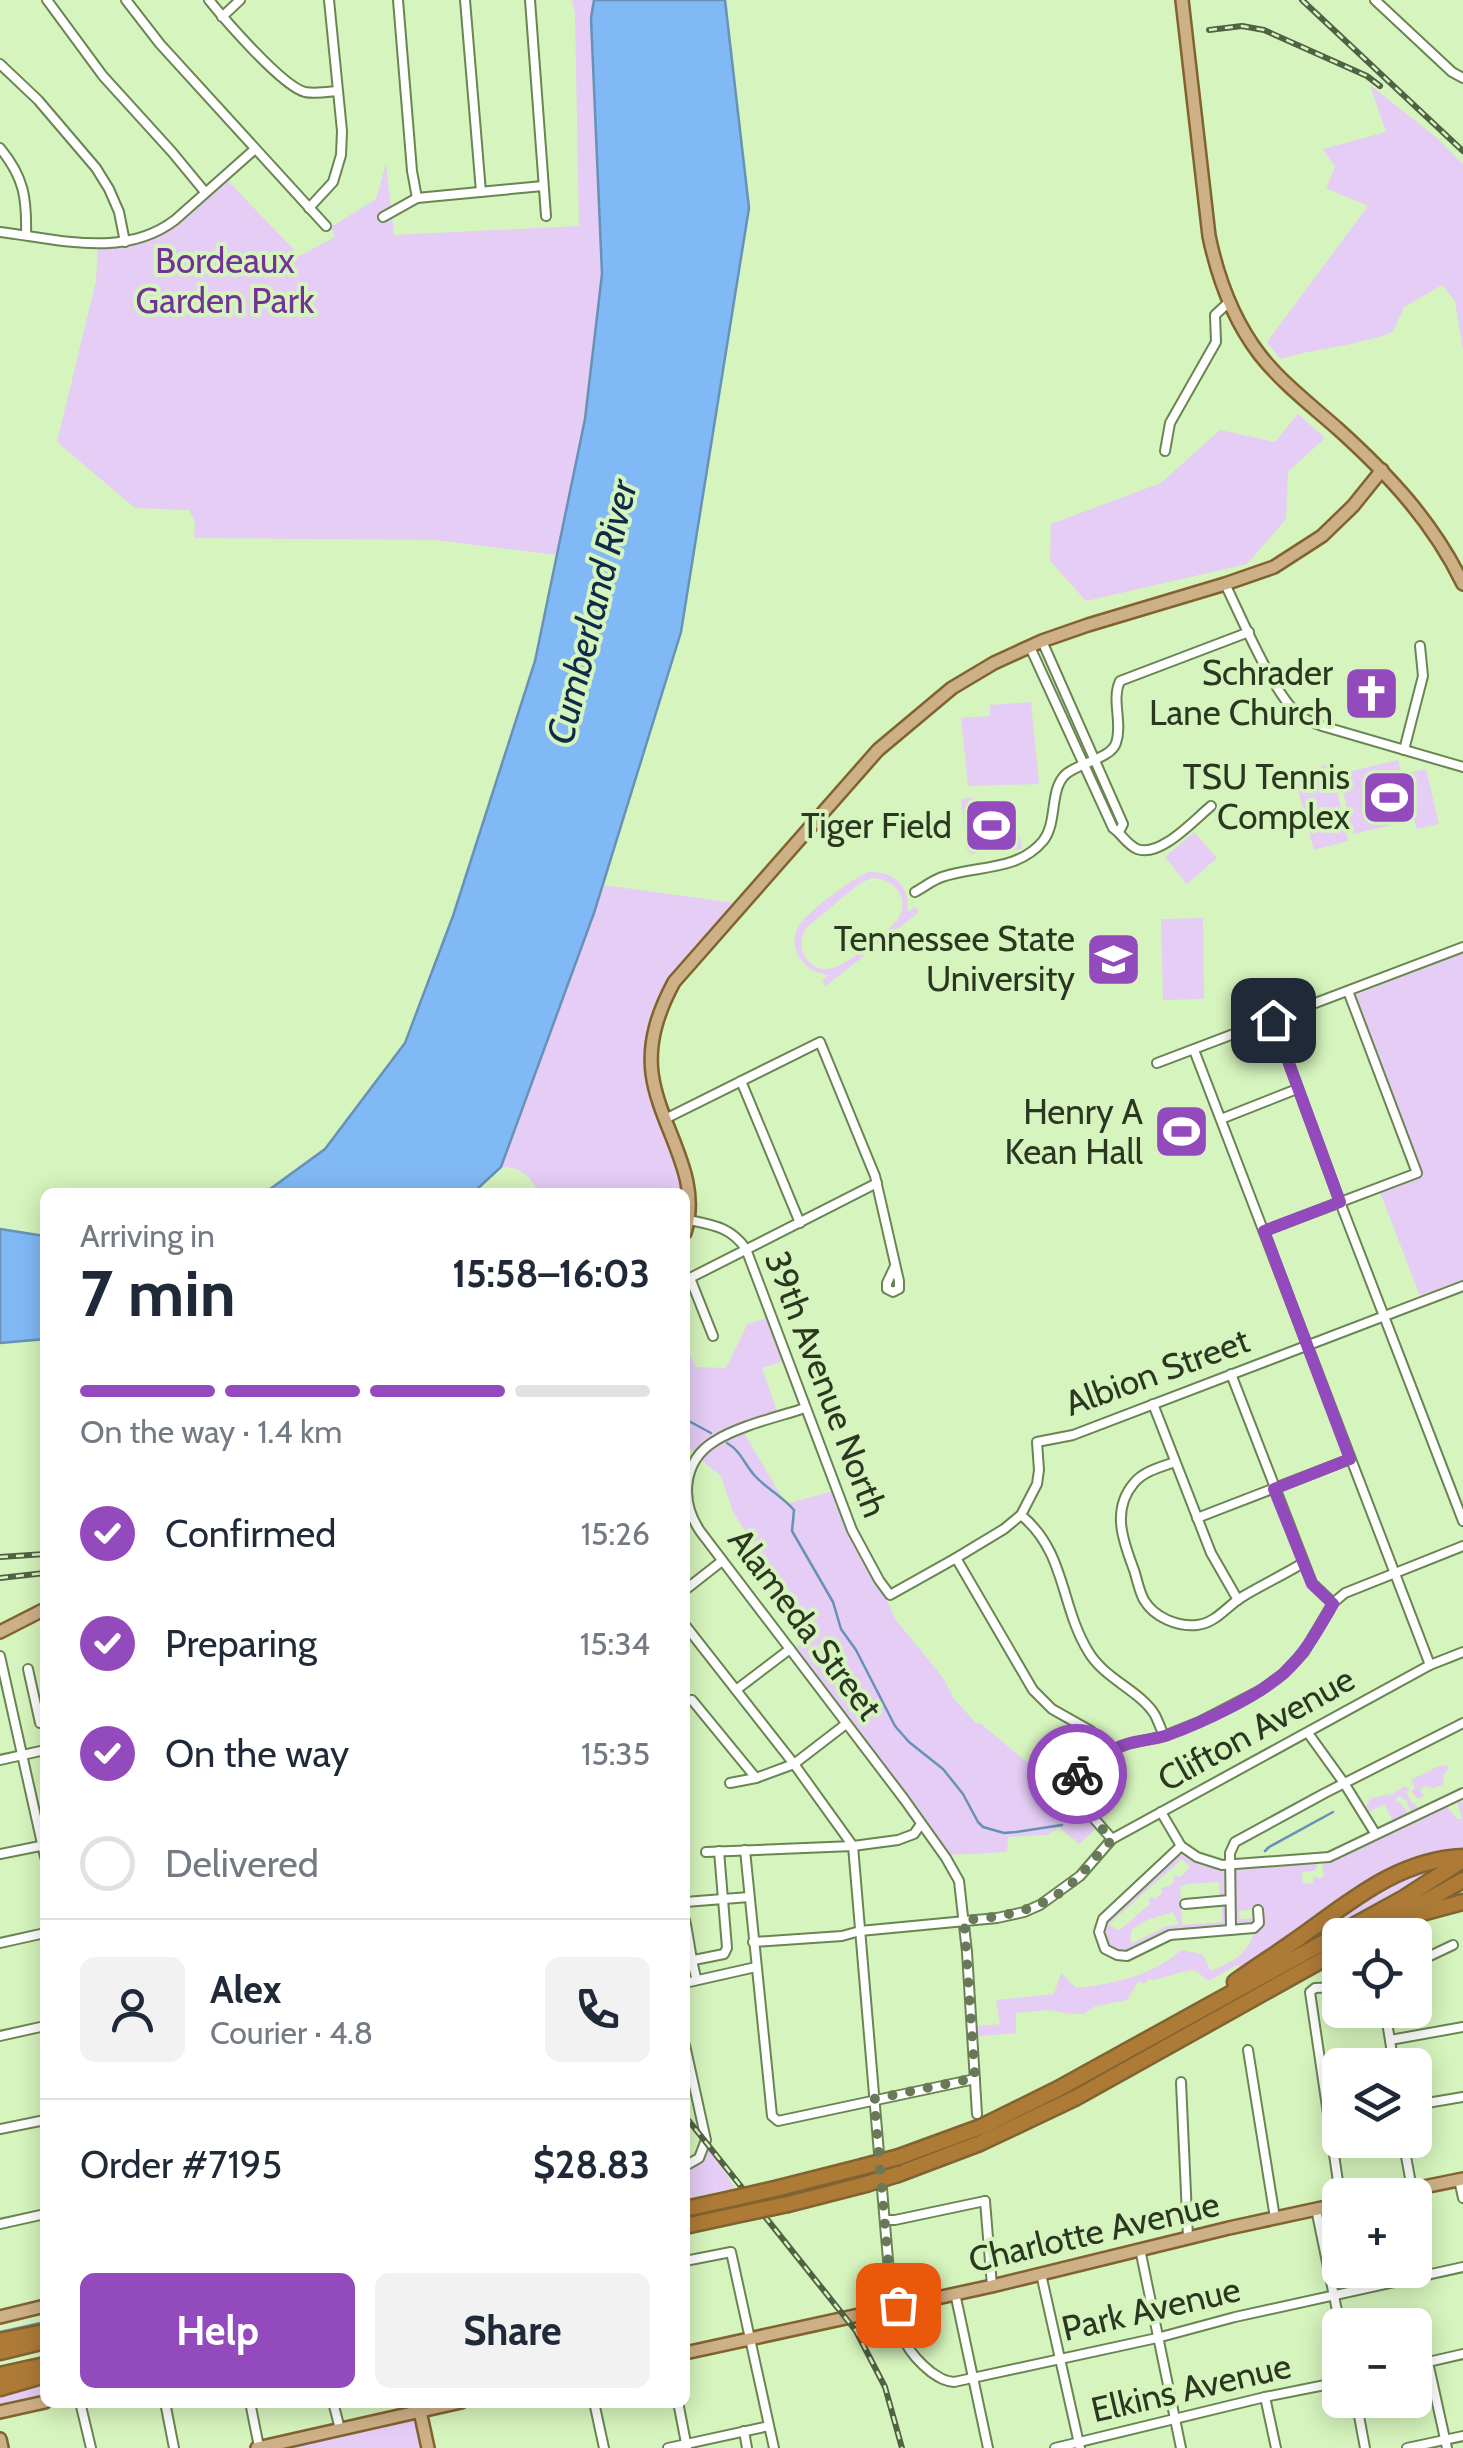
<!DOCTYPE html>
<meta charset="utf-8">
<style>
:root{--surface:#fff;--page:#f2f2f3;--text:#1f2937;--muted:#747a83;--line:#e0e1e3;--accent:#934abd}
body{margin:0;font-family:Cabin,sans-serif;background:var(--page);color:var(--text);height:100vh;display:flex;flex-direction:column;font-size:38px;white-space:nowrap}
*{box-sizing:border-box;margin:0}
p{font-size:32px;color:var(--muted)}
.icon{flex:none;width:55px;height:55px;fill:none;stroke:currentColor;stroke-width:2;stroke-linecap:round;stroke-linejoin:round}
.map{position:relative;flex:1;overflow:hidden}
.panel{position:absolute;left:40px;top:1188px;width:650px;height:1220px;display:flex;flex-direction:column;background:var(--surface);border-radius:15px;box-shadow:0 5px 25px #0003}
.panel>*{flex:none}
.fabs{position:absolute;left:1322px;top:1918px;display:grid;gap:20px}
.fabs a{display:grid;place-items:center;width:110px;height:110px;border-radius:15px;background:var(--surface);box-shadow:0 5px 25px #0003;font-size:50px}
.pin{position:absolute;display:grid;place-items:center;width:85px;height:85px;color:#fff;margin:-42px;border-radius:20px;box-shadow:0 5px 15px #0006}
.courier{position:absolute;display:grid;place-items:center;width:100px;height:100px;margin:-50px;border:8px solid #934abd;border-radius:50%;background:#fff;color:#222;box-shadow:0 2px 12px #0007}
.overview em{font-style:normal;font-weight:700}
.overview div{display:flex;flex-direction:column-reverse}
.overview{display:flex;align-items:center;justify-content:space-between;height:170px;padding:0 40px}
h1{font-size:65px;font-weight:700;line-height:75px}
.bar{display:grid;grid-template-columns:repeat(4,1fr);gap:15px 10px;align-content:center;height:120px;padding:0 40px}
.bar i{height:12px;border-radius:8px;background:var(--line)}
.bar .selected{background:var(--accent)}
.bar p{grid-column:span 4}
.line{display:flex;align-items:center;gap:25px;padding:0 40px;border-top:2px solid var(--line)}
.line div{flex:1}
.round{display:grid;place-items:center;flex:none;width:105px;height:105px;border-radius:15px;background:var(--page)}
ol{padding:0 40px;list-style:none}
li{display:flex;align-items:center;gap:30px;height:110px}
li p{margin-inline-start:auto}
li .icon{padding:10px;border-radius:50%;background:var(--accent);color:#fff;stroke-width:4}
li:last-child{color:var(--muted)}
li i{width:55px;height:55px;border:5px solid var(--line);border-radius:50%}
.action{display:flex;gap:20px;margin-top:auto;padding:20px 40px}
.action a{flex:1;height:115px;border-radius:15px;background:var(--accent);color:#fff;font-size:40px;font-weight:700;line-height:115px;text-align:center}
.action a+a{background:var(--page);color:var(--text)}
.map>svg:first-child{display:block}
</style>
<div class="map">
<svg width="1463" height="2448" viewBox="0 0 1463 2448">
<rect width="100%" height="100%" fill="#d6f4bd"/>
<g fill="#e5cdf6" fill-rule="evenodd">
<path d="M572,0H594L591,18L602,273L585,419L557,555L435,540L194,538L195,521L189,510L135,508L57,442L96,281L98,247C153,250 188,213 226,179L300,256L335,237L331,227L376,199L386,164L394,235L579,226L575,14Z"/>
<path d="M1370,85L1436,137L1463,164V349L1455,301L1442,285L1404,307L1393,332C1357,346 1317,348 1280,359L1267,342L1368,206L1326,188L1335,167L1323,149L1386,132Z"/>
<path d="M1298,414L1325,438L1288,472L1286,519L1247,564L1086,601L1050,561L1051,524L1161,483L1220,430L1275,442Z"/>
<path d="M1031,702L1039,784L968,786L961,718L990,716V705Z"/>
<path d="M1398,760L1402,774L1426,769L1439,824L1417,829L1414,820L1353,834L1339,774Z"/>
<path d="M1331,764L1348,841L1314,850L1293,772Z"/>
<path d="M969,798C1000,799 1019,818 1022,849L971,854L967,850L961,799Z"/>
<path d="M1194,832L1217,858L1187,884L1165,857Z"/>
<path d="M869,872C895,871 910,887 908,912L915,907L919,912L826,986L822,981L828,975C804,972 785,948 800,924C809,911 854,877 869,872ZM871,878C893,877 913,899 897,920C891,928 881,934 873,941C856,954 826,986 806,958C799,948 801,938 806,928L859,884Z"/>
<path d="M603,885L742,904L659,1010L651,1070L685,1192H539C529,1176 521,1166 501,1167Z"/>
<path d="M1203,918L1204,999L1163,1000L1161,919Z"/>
<path d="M1463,953V1280L1420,1296L1380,1192L1423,1174L1355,995Z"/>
<path d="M771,1316L787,1360L762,1368L779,1417L725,1435L698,1455L685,1445V1345L696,1367L726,1368L747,1325Z"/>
<path d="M744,1433L786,1504L833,1491L853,1540L886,1598L896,1620L944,1679L954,1699L977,1724L980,1723L1053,1784L1056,1782L1095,1829L1079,1844L1059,1827L1047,1835L1008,1837L1007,1852L948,1855L793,1650L812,1635L813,1624L754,1545L733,1512L721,1476L700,1459L718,1443Z"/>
<path d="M1447,1765L1449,1768L1443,1775L1444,1784L1434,1788L1424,1786L1420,1790L1424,1796L1418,1799L1411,1791L1415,1788L1411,1780L1437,1767Z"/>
<path d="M1405,1786L1410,1790L1406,1792L1412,1803H1414L1419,1810L1412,1814L1406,1800L1399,1796L1396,1799L1397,1803L1400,1802L1409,1814L1402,1817L1403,1821L1395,1824L1384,1804L1368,1813L1365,1808L1371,1798L1393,1794Z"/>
<path d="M1459,1798L1463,1803V1847L1456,1852L1411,1860L1374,1877L1244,1972L1237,1965L1209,1981L1196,1971L1190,1970L1154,1980L1149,1979L1145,1983L1138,1982L1127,2000L1096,2006L1084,2014H1072L1048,2010L1016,2013V2033L972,2037L971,2027L1000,2024L996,2000L1054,1994L1061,1973L1076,1988C1112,1984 1153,1976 1181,1950L1202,1954L1211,1971C1233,1962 1250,1953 1255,1928L1260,1926L1263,1921L1260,1908L1239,1911L1240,1919L1256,1918V1924L1239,1926L1235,1923L1233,1876L1236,1869L1316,1861L1317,1867L1314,1871L1302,1872L1303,1884L1313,1883V1876L1320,1878L1324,1876L1322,1861L1335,1858L1445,1804L1457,1819H1462L1457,1802Z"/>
<path d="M1184,1853L1199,1863L1223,1870L1226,1876L1227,1897L1220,1898L1219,1882L1187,1884L1180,1887L1182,1925L1222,1922V1903L1227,1904L1226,1924L1221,1927C1205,1929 1187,1928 1171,1931C1148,1936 1116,1974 1102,1934L1106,1920L1179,1854ZM1182,1859L1190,1867L1180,1877L1174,1875L1173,1878L1175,1881L1170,1886L1161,1888L1162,1893L1155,1899L1151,1897L1149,1898L1150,1904L1121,1929L1117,1930L1109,1924ZM1173,1912L1179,1924L1165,1927L1133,1943L1130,1940L1132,1929L1147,1920Z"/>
<path d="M1443,1864L1313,1940L1303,1942L1357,1900L1407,1873Z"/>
<path d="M706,2142L735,2188L685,2199V2170L693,2168Z"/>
<path d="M45,2380V2397L0,2408V2391Z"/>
<path d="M420,2411L428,2448H257Z"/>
</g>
<g fill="#81b9f6" stroke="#6792b6" stroke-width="2.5">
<path d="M594,0H725L749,208L681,632L594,913L501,1167L474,1192H266L325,1149L405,1043L453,916L535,661L585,419L602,274L591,18Z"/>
<path d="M0,1229L45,1236V1339L0,1343Z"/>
</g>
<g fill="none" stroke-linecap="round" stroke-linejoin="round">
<g stroke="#6792b6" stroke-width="2.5">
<path d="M580,1190L581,1192"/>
<path d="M685,1419L711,1433"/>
<path d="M727,1443C741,1451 744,1464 755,1476C767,1489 782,1496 794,1510L792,1531L833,1602L841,1629L856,1650L895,1726L909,1742L943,1769L963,1794L978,1822L983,1827L1004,1833L1016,1832L1062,1825"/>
<path d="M1265,1851L1269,1847L1333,1812"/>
<path d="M0,2332L45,2322"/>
</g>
<defs>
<g id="minor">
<path d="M47,0L103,76L172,152L205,192"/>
<path d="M126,0L160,44L326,226"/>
<path d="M209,0C225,20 283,87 305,92C315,94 327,92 337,91"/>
<path d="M398,0L412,171L417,198"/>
<path d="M465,0L481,192"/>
<path d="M530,0L546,216"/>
<path d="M1375,0L1452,72L1463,78"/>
<path d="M222,17L240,0"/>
<path d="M0,64L38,100L96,168L109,189L119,212L125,242"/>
<path d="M0,148C24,177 27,198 26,235"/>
<path d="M309,208L333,182L341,155L342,131L329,0"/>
<path d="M383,217L417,198L543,186"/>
<path d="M0,232C58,239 124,259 175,220L255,149"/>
<path d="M1165,451L1170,423L1216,342L1215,315L1228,303"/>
<path d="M1225,584C1241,616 1274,696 1300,716C1307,721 1315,723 1322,726L1463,767"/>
<path d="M1042,641L1123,824L1119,832"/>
<path d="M1030,647L1113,828C1122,834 1126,844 1137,849C1160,858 1194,820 1211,806"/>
<path d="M1404,750L1423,676L1420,646"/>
<path d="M915,892C924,887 933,880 942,877C976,865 1017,872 1043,841C1058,822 1049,791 1065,775C1077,763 1111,759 1116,743C1123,723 1111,700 1120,681L1249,632"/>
<path d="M1273,1020L1338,1197L1463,1521"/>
<path d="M1194,1050L1430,1665"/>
<path d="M1157,1063L1463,947"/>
<path d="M741,1081L800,1223"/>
<path d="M665,1119L820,1042L875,1176L899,1281V1289L893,1292L887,1289V1283L895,1266"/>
<path d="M1221,1119L1297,1089"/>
<path d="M689,1220C713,1225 731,1227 746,1249L852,1530L879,1580L890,1595L956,1558L1004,1529L1021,1515L1037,1484L1039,1470L1037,1442L1073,1435L1463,1286"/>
<path d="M1264,1231L1417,1173L1348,991"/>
<path d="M713,1336L690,1278L877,1183"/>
<path d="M1231,1374L1312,1583L1333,1603"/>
<path d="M1153,1404L1211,1553L1238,1600"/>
<path d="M805,1408C778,1417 738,1426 715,1441C682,1461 680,1501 700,1531L904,1799L946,1858L959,1881L967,1952L977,2114"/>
<path d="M1175,1462C1161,1467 1144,1471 1134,1483C1111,1510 1123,1541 1134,1570C1137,1579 1139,1591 1144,1600C1154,1617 1177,1627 1197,1625C1216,1623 1227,1606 1242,1597C1262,1585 1283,1575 1303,1563"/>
<path d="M1021,1515C1066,1552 1060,1605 1088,1651C1104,1679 1141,1691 1155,1715C1158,1721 1161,1729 1164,1736"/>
<path d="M1197,1518L1350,1459"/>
<path d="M956,1558L1033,1690L1052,1709L1091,1731L1104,1753"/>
<path d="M685,1590L722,1561"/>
<path d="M685,1625L794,1764L853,1846L892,2307C901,2336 906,2352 931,2372C940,2378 944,2381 954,2382L1157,2338L1235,2317L1463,2267"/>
<path d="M0,1656L45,1857"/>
<path d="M28,1669L40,1723L45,1722"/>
<path d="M736,1690L790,1649"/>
<path d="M692,1700L756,1778"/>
<path d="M1308,1733L1344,1783L1375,1833"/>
<path d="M0,1760L45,1750"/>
<path d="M730,1783L756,1778L794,1764L846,1724"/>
<path d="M1161,1812L1181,1846L1103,1919L1099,1932L1105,1949L1117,1955L1127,1956L1170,1935L1254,1928L1259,1923L1258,1910"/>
<path d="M1112,1839L1069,1790L1067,1783L1104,1753L1128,1744L1164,1736L1199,1722L1261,1690L1283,1674L1304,1652L1333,1603L1345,1593L1463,1546"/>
<path d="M1181,1846L1197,1857L1222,1865L1329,1857L1463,1793"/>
<path d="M745,1850L772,2116L778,2121L975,2079"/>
<path d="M706,1852L853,1846L898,1840L914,1834L921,1824"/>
<path d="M0,1854L45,1845"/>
<path d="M685,1902L749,1897"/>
<path d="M1185,1904L1230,1900"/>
<path d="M685,1920C689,1937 692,1967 697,1980"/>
<path d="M1231,1930L1230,1853L1235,1842L1325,1793L1463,1723"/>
<path d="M753,1942L842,1936L860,1931L997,1918L1024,1912L1040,1905L1080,1876L1112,1839L1430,1665L1463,1652"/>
<path d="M0,1943L45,1933"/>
<path d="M694,1960L724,1954L727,1948L719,1851"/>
<path d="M1415,1963L1453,1945"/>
<path d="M685,1983L756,1967"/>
<path d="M1340,1987L1315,1988L1310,1992L1340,2195"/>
<path d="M1385,2010L1394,2065"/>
<path d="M0,2036L45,2026"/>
<path d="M1390,2040L1463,2027"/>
<path d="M685,2045L706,2140L699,2158L685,2166"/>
<path d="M1248,2050L1275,2218"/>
<path d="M1181,2082L1188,2238"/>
<path d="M1415,2105L1463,2097"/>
<path d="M0,2129L45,2120"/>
<path d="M1403,2140L1412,2189"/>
<path d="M1459,2180L1463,2198"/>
<path d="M985,2201L992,2286"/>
<path d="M1316,2209L1340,2325"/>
<path d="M885,2220H895L985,2201"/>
<path d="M0,2224L45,2214"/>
<path d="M1140,2249L1181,2448"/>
<path d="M685,2261L731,2252L774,2448"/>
<path d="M1041,2274L1080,2448"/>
<path d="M955,2293L988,2448"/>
<path d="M1428,2362L1447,2448"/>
<path d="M1415,2365L1463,2354"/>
<path d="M1265,2397L1276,2448"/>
<path d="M1356,2400L1365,2448"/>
<path d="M80,2402L91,2448"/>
<path d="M165,2402L174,2448"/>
<path d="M250,2402L259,2447"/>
<path d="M333,2402L340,2429"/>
<path d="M594,2402L604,2448"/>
<path d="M678,2402L687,2448"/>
<path d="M744,2431L747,2448"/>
<path d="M668,2448L769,2426"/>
<path d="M1055,2448L1265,2397L1340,2382"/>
<path d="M1407,2448L1463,2436"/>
</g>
<g id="major">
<path d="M1182,0L1209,236C1218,279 1233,320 1260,355C1282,383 1312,406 1338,429C1389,475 1433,522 1463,584"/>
<path d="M685,1233C703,1175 659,1128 652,1073C648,1040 659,1010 674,982L878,750L952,688L994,663L1042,641L1088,625L1225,584L1274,567L1322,536L1353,506L1382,470"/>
<path d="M0,1632L45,1609"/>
<path d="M1384,2195L1463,2179"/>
<path d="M0,2317L45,2306"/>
<path d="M685,2353L992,2286L1229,2228L1340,2204"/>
<path d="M418,2402L428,2448"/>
<path d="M0,2412L45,2402"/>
<path d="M0,2439L2,2448"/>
<path d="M257,2448L461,2402"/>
</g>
<g id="highway">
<path d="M1414,1915L1463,1902"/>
<path d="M1366,1935L1463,1880"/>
<path d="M1235,1982C1256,1967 1278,1953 1299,1938C1350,1902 1397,1860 1463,1857"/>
<path d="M899,2157L981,2127L1058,2089L1404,1898L1463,1860"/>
<path d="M898,2174L980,2143L1075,2098L1340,1950"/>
<path d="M779,2188L862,2167"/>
<path d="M788,2204L866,2184"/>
<path d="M685,2209L731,2199"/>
<path d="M685,2226L745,2213"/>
<path d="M0,2341L39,2333"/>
<path d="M0,2352L45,2341"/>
<path d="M0,2375L45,2365"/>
<path d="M0,2388L45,2375"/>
</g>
</defs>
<use href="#minor" stroke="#6a8553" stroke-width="12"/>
<use href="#major" stroke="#80632f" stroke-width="16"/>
<use href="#highway" stroke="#80632f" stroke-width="19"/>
<use href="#minor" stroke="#fff" stroke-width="8"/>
<use href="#major" stroke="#ceb087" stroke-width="11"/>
<use href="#highway" stroke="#ae7b37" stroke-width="14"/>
<defs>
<g id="rail">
<path d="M1302,0L1463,151"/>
<path d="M1209,30L1242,26L1264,30L1367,76L1380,86"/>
<path d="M0,1557L45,1554"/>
<path d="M0,1578L45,1573"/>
<path d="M685,2116L856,2331L885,2387L902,2448"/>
</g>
</defs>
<use href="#rail" stroke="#516143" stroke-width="6"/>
<use href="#rail" stroke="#d6f4bd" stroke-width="2.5" stroke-dasharray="8" stroke-linecap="butt"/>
<defs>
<g id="highway-bridge">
<path d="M862,2167L899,2157"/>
<path d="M866,2184L898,2174"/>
<path d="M731,2199L779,2188"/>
<path d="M745,2213L788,2204"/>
</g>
</defs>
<use href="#highway-bridge" stroke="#80632f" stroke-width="19" stroke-linecap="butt"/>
<use href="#highway-bridge" stroke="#ae7b37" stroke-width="14"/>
</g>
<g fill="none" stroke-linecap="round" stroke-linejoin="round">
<path stroke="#677958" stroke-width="10" stroke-dasharray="0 18" d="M898,2305L892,2307L874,2099L975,2078L964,1920C1008,1917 1049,1909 1080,1875C1091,1864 1100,1851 1112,1840L1069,1790L1068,1782L1077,1774"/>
<path stroke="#934abd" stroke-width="12" d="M1077,1774C1094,1761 1109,1749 1130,1743C1143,1740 1156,1739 1168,1735C1203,1722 1257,1697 1284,1673C1305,1654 1319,1628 1333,1604L1312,1584L1274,1489L1350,1459L1264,1231L1340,1202L1273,1020"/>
</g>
<defs>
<symbol id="church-square" viewBox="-11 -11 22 22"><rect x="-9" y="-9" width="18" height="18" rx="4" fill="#934abd" stroke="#d6f4bd"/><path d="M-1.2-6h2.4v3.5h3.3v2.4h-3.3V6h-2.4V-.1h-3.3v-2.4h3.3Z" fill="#fff"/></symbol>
<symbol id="stadium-square" viewBox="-11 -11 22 22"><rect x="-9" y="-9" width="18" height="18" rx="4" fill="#934abd" stroke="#d6f4bd"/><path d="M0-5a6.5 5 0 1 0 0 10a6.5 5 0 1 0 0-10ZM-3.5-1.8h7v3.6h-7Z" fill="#fff"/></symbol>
<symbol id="university-square" viewBox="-11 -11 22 22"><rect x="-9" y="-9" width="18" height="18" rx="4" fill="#934abd" stroke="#d6f4bd"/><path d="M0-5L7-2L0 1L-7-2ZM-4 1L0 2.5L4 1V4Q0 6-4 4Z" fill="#fff"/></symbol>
</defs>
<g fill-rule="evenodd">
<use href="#church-square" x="1340" y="662" width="63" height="63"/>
<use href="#stadium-square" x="1358" y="766" width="63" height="63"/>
<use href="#stadium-square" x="960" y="794" width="63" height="63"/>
<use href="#university-square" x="1082" y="928" width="63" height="63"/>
<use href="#stadium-square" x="1150" y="1100" width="63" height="63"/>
</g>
<g text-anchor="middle" stroke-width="8" stroke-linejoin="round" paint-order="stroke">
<g font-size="35" fill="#723296" stroke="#d6f4bd">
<text x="225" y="273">Bordeaux<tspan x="225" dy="40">Garden Park</tspan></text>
</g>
<g font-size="35" fill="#2b3721" stroke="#d6f4bd" text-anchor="end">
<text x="1333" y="685">Schrader<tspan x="1333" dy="40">Lane Church</tspan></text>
<text x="1350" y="789">TSU Tennis<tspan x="1350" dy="40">Complex</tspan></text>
<text x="952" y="838">Tiger Field</text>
<text x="1075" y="951">Tennessee State<tspan x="1075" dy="40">University</tspan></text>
<text x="1143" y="1124">Henry A<tspan x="1143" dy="40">Kean Hall</tspan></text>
</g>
<g font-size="35" fill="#2b3721" stroke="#d6f4bd">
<text transform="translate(1157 1372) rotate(-20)" y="12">Albion Street</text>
<text transform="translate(826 1384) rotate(69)" y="12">39th Avenue North</text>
<text transform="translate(805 1624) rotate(53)" y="12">Alameda Street</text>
<text transform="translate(1256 1729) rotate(-29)" y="12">Clifton Avenue</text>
<text transform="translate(1094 2232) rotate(-13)" y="12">Charlotte Avenue</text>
<text transform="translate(1151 2309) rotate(-13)" y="12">Park Avenue</text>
<text transform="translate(1191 2388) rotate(-13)" y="12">Elkins Avenue</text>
</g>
<g font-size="38" font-style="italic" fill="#0e2c49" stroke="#d6f4bd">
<text transform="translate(592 612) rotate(-76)" y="13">Cumberland River</text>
</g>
</g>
</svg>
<div class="fabs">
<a><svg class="icon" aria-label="locate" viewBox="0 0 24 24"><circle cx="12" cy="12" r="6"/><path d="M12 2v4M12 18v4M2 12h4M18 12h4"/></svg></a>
<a><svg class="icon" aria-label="layers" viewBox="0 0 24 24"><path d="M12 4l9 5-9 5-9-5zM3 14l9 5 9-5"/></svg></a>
<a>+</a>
<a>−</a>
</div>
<div class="pin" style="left:898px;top:2305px;background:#ea580c"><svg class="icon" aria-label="bag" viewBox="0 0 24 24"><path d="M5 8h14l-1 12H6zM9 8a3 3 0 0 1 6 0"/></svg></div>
<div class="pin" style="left:1273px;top:1020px;background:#1f2937"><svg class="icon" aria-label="home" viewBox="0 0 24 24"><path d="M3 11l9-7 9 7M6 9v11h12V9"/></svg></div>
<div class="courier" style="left:1077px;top:1774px"><svg class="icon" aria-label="bike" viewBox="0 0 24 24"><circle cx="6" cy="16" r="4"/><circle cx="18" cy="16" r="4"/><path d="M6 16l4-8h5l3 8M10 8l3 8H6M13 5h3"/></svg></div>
<section class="panel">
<div class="overview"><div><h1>7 min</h1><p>Arriving in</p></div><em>15:58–16:03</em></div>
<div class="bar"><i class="selected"></i><i class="selected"></i><i class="selected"></i><i></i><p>On the way · 1.4 km</p></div>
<ol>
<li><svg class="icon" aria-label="check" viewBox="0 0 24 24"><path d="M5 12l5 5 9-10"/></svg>Confirmed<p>15:26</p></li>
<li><svg class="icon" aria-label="check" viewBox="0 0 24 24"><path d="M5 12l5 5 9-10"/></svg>Preparing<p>15:34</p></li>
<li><svg class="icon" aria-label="check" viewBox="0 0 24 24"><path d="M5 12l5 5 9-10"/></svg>On the way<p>15:35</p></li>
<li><i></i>Delivered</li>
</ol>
<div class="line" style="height:180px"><a class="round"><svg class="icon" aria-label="person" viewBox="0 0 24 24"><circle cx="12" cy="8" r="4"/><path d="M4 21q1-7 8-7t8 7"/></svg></a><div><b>Alex</b><p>Courier · 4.8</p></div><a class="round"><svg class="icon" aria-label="phone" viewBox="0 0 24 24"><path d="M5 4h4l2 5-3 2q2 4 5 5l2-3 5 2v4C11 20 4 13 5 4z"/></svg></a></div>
<div class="line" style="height:130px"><div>Order #7195</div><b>$28.83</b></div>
<div class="action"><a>Help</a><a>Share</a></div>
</section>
</div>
